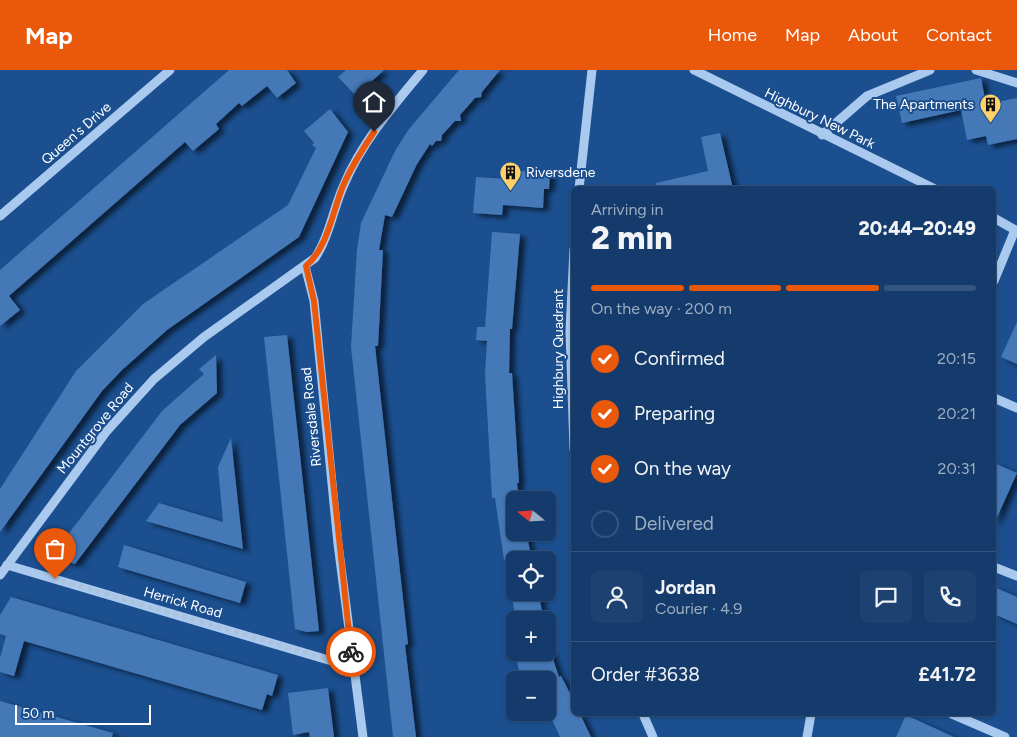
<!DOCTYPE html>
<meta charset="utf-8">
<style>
:root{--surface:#143b6b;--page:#1d4271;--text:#f1f3f6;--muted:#9dadc1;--line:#33557e;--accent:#ea580c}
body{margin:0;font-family:Figtree,sans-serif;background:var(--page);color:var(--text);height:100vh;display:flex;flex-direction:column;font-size:19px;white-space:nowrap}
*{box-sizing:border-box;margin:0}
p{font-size:16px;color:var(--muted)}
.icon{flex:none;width:28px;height:28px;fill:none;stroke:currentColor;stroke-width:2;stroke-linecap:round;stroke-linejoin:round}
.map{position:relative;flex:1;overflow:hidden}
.drawer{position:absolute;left:571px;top:116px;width:425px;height:530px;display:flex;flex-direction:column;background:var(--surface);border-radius:8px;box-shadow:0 1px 4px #0004,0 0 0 1px var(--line)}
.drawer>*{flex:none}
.needle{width:32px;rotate:288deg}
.controls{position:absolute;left:506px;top:421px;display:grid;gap:10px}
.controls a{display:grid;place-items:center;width:50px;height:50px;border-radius:8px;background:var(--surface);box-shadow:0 1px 4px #0004,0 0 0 1px var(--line);font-size:25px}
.scale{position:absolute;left:15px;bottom:12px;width:136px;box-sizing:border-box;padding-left:5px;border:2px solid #fff;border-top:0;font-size:14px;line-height:18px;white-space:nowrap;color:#fff;-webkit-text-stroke:4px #1b4f8f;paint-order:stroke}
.pin{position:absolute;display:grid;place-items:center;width:42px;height:42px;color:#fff;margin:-51px -21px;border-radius:50% 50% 50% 0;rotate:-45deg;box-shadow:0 0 5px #0007}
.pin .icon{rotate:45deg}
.courier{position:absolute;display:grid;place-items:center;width:50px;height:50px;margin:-25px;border:4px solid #ea580c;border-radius:50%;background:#fff;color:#222;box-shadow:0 1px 6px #0007}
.overview em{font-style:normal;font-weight:800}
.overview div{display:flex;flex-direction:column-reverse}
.overview{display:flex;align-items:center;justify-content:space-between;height:85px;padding:0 20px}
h1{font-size:32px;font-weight:800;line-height:38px}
.bar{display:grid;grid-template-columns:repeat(4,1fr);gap:8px 5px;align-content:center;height:60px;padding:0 20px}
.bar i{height:6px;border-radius:4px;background:var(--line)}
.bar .active{background:var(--accent)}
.bar p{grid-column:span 4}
.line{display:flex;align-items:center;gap:12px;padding:0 20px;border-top:1px solid var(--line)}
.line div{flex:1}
.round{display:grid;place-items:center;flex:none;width:52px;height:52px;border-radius:8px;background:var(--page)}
ol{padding:0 20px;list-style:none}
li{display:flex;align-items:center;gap:15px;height:55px}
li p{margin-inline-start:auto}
li .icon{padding:5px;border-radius:50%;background:var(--accent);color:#fff;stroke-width:4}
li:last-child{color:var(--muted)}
li i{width:28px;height:28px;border:2px solid var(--line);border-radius:50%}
header{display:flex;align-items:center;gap:30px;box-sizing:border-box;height:70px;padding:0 25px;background:var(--accent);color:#fff}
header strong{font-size:24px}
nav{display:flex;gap:28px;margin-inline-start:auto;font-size:18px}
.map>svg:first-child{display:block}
</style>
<header>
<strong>Map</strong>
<nav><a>Home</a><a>Map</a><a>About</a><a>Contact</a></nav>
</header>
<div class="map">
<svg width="1017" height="667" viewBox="0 0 1017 667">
<defs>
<filter id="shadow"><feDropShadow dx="5.5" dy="3" stdDeviation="2.5" flood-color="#0009"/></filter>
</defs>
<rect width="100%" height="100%" fill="#1b4f8f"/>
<g fill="#4478b7" filter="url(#shadow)">
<path d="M229,0H287L296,13L277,28L267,16L242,36L239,33L216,54L219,59L193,81L185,72L9,226L20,240L0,256V200Z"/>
<path d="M346,0H384L356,26L338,7Z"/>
<path d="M459,0H500L482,22L481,27L475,28L460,45L461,51H455L442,65L441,71H436L432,76L430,74L417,94L392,147L385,145L379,180H383L378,276H375L408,574L405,575L416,667H393L351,277L357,179L361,153L395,81L409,59Z"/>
<path d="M981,8L986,34L1017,28V69L988,75L986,66L967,70L961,40L902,53L896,26Z"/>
<path d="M330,39L348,62L299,167L167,260L122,300L102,321L0,462V419L76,301L143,234L288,135L316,78L312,75L314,73L304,61Z"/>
<path d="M720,63L733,119H656V113L708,101L701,67Z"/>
<path d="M521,101L550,103L549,119H544L543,138L503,135L502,145L473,143L476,107L520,110Z"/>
<path d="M492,162L520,164L512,259H510L509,303H512L519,413H517L519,430H515V462H526L532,490H504L495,428H492L485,305L487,271L476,270L477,257H485Z"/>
<path d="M1017,252V294L1001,287Z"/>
<path d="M287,265L319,561L307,562L295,559L264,267Z"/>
<path d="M216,285L217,323L180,355L75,494L63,490L54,483L162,341L204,304L199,299Z"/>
<path d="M231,368L243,479L146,451L159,433L223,452L218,397Z"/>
<path d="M994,393L1017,403L994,454Z"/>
<path d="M124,475L246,512L240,533L118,497Z"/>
<path d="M994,517L1017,527V554L994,544Z"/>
<path d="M511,522H538L544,550H516Z"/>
<path d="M11,527L278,605L272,626L267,624L262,640L24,571L14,606L0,602V588L6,566L0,564V545Z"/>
<path d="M550,580L559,607L561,606L574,631V644H580L591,667H560L548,641V610H521L515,582H548Z"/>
<path d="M328,618L334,667H310L309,662L293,665L288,623Z"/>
<path d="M0,631L113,663L112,667H0Z"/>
<path d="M906,645L954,667H896Z"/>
</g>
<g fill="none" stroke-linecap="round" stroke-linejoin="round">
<g stroke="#a9c9ee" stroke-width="9">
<path d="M694,0L935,119"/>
<path d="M976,0L1017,13"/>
<path d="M822,65L867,26L930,0"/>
<path d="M579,119L592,0"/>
<path d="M0,146L170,0"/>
<path d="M994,148L1017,161"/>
<path d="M574,179L570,261L574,379"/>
<path d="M305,196L314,231L338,474L363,667"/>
<path d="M994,211L1015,160"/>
<path d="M994,328L1017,338"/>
<path d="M7,495L352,597"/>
<path d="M994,497L1017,506"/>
<path d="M0,505L106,362L154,309L204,267L315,188C329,167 333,140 343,117C361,73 393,36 423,0"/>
<path d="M643,644L653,667"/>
<path d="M952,644L1005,667"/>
<path d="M807,667L811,644"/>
</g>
</g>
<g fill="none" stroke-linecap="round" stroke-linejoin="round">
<path stroke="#afc1d8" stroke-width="5" stroke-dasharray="0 9" d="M55,509L352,596L351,582"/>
<path stroke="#ea580c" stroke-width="6" d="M351,582L314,231L306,196C328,177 332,143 343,116C351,97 362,80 374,62"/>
</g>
<defs>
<symbol id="building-pin" viewBox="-11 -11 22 30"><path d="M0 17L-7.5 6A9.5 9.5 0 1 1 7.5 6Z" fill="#ffd166" stroke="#1b4f8f"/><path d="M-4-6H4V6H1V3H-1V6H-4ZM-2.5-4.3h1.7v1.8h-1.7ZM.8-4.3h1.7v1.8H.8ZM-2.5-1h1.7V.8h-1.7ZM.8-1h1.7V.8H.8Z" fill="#111"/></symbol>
</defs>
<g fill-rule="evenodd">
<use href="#building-pin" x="978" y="22" width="25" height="34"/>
<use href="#building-pin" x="498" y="90" width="25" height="34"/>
</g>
<g text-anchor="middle" stroke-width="4" stroke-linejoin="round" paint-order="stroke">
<g font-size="14" fill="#fff" stroke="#1b4f8f" text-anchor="end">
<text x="974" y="39">The Apartments</text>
<text x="526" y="107" text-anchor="start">Riversdene</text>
</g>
<g font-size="14" fill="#fff" stroke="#1b4f8f">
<text transform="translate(820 48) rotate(26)" y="5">Highbury New Park</text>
<text transform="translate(76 63) rotate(-41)" y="5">Queen's Drive</text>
<text transform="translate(558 279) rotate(-90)" y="5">Highbury Quadrant</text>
<text transform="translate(311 347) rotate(-96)" y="5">Riversdale Road</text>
<text transform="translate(95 358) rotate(-51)" y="5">Mountgrove Road</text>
<text transform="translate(183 532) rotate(16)" y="5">Herrick Road</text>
</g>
</g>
</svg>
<div class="controls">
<a><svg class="needle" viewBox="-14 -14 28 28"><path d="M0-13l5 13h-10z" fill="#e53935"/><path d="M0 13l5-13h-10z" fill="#9dadc1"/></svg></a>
<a><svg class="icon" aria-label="locate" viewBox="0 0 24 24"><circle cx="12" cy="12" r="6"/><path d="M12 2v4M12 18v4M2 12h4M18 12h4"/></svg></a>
<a>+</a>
<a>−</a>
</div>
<div class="scale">50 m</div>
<div class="pin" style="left:55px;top:509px;background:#ea580c"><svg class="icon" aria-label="bag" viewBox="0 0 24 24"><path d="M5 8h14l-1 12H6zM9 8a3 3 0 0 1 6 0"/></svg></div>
<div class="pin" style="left:374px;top:62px;background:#1f2937"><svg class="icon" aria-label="home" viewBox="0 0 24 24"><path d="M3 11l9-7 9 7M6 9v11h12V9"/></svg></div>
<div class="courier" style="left:351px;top:582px"><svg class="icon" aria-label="bike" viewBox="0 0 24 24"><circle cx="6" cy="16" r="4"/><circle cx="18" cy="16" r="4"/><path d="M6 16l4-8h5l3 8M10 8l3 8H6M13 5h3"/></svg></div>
<section class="drawer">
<div class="overview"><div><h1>2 min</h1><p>Arriving in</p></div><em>20:44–20:49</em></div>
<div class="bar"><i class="active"></i><i class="active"></i><i class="active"></i><i></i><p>On the way · 200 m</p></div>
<ol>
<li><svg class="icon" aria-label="check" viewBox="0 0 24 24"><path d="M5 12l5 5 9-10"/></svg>Confirmed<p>20:15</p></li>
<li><svg class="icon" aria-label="check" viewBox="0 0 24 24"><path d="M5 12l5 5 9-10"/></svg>Preparing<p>20:21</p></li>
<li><svg class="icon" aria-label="check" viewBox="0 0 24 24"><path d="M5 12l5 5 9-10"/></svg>On the way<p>20:31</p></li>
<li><i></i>Delivered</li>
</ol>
<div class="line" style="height:90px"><a class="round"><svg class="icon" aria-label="person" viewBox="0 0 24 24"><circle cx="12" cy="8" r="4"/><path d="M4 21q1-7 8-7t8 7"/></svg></a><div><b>Jordan</b><p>Courier · 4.9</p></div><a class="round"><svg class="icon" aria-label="chat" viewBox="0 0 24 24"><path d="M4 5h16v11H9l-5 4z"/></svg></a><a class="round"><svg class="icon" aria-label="phone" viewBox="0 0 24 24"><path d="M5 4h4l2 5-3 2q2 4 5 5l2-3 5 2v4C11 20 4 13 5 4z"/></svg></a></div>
<div class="line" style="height:65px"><div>Order #3638</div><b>£41.72</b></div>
</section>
</div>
